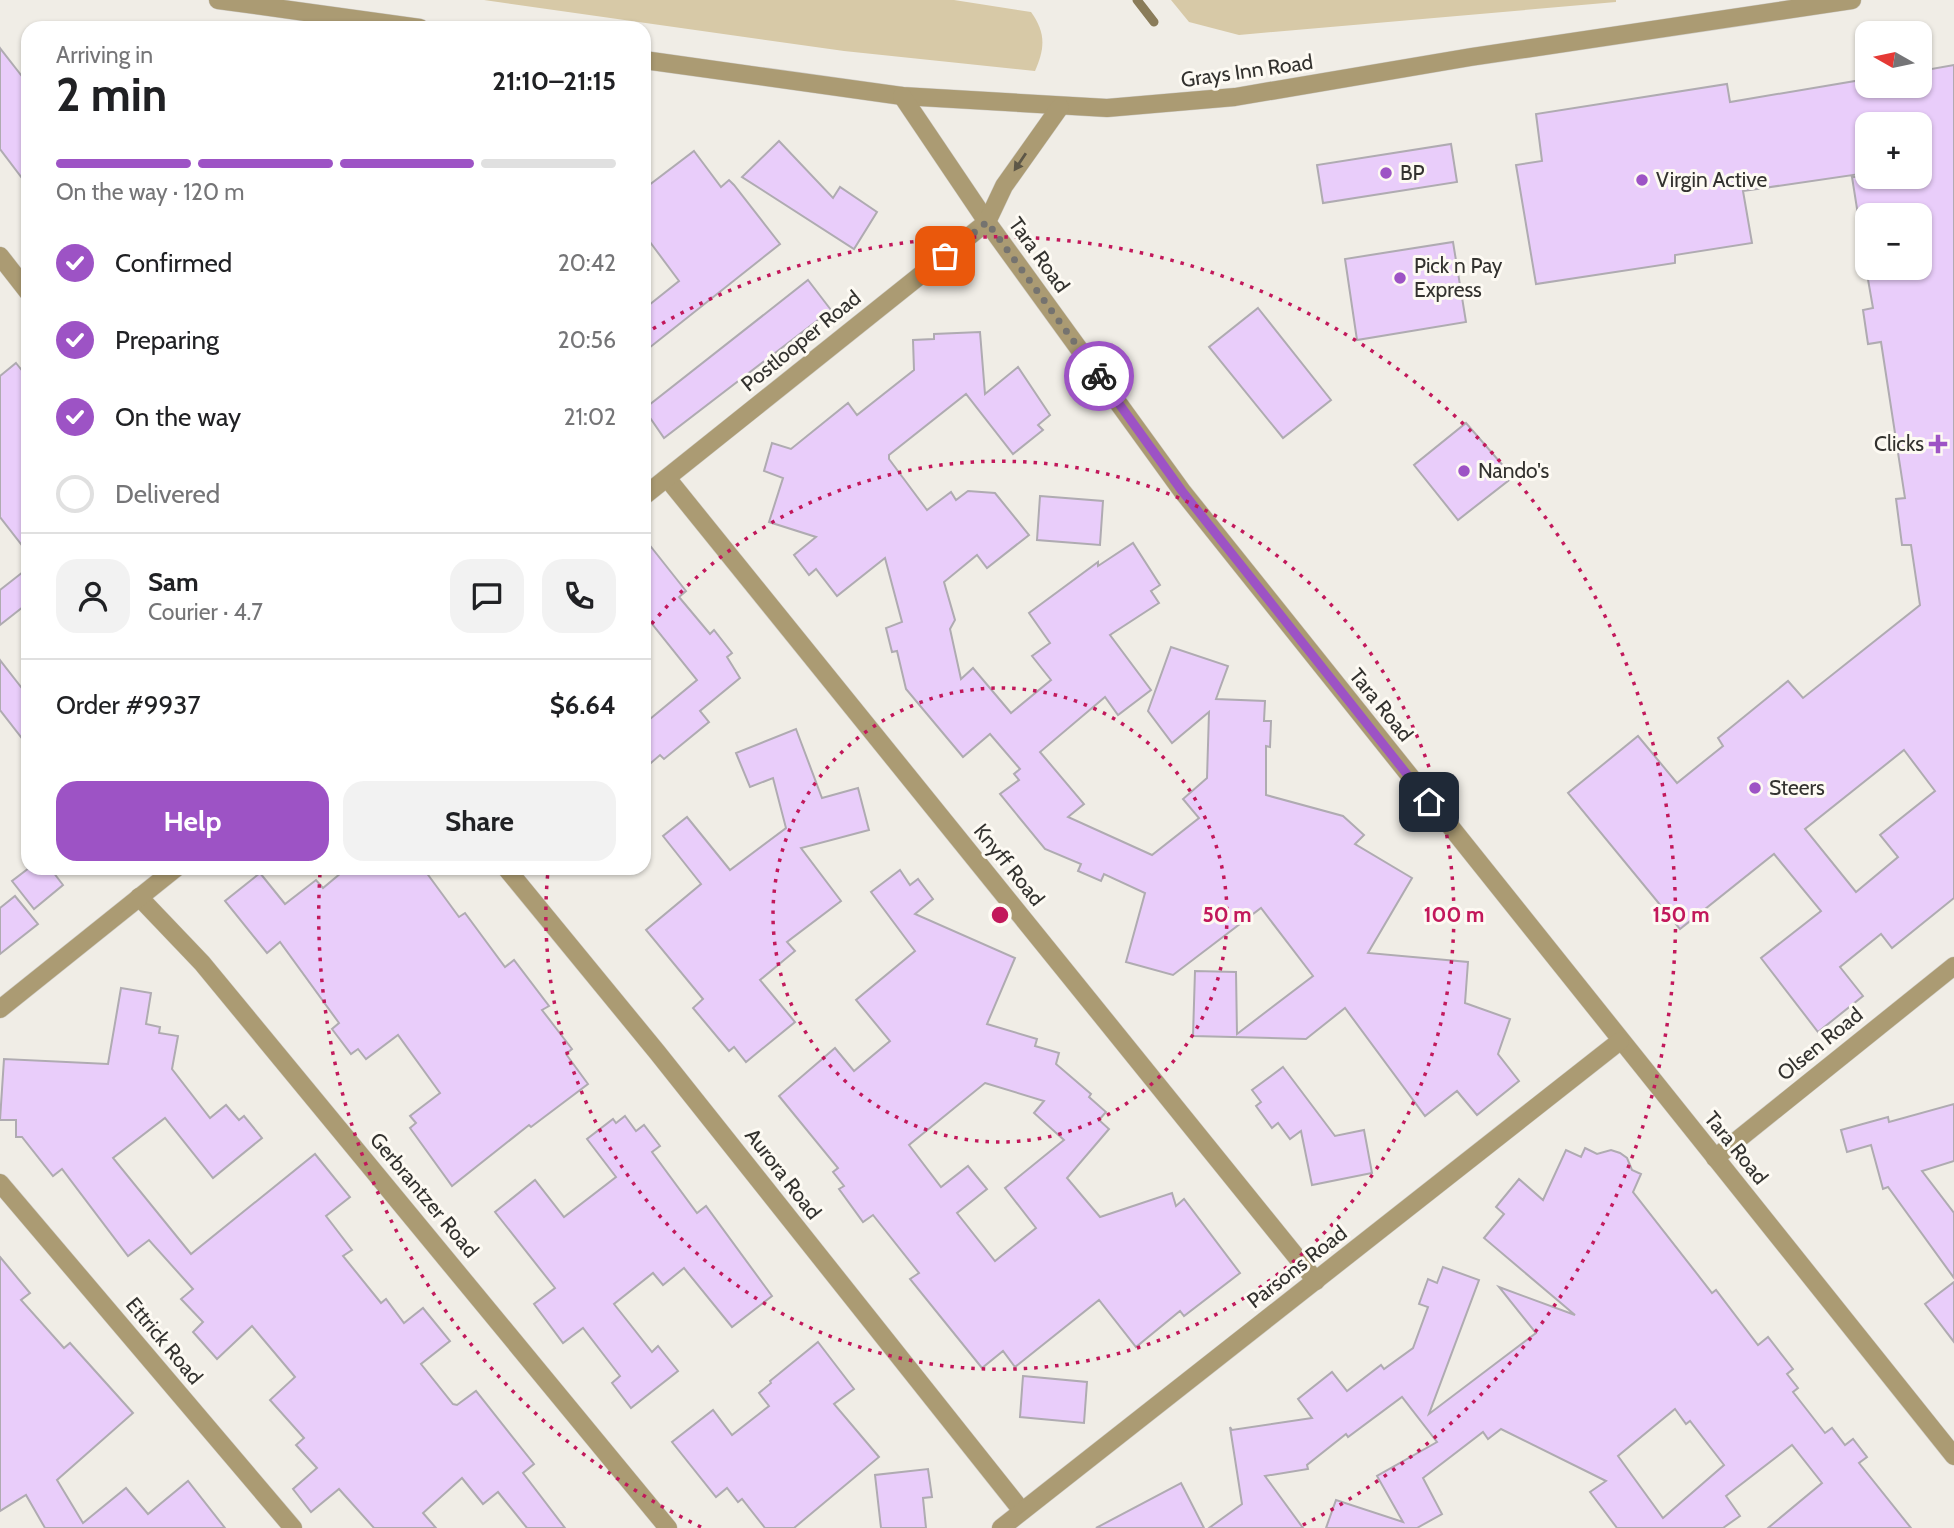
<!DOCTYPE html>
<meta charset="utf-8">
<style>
:root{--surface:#fff;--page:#f2f2f2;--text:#202124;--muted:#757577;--line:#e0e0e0;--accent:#9d53c5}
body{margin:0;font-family:Cabin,sans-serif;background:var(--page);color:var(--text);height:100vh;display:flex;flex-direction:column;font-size:26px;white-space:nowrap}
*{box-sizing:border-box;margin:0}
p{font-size:23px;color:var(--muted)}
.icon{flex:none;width:38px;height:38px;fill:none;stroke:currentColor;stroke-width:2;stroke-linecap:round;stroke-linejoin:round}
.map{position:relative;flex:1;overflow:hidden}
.sheet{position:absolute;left:21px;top:21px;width:630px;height:854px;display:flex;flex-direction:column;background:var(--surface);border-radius:21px;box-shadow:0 2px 5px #0004}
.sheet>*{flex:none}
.needle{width:46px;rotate:279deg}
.controls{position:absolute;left:1855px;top:21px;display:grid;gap:14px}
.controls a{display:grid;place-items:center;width:77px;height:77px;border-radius:14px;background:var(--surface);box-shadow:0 2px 5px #0004;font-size:35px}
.pin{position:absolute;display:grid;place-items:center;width:60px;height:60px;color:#fff;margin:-30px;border-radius:14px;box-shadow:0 4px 10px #0006}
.courier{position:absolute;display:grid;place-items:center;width:70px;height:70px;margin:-35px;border:5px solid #9d53c5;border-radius:50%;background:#fff;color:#222;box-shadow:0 2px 9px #0007}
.summary em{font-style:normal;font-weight:700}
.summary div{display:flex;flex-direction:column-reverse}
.summary{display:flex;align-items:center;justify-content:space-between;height:119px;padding:0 35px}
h1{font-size:46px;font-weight:700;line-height:52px}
.bar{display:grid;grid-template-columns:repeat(4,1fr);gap:10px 7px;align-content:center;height:84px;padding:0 35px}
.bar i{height:9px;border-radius:5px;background:var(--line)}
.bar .selected{background:var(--accent)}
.bar p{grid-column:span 4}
.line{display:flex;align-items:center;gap:18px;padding:0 35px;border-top:2px solid var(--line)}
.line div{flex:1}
.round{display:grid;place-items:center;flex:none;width:74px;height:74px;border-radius:21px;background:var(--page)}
ol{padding:0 35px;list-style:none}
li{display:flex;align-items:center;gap:21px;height:77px}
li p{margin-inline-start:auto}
li .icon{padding:7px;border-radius:50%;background:var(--accent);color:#fff;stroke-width:4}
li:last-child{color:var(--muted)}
li i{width:38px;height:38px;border:4px solid var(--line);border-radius:50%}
.button{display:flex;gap:14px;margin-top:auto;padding:14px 35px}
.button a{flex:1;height:80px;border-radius:21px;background:var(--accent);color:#fff;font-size:28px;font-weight:700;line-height:80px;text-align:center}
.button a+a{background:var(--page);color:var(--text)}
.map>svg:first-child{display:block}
</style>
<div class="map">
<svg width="1954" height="1528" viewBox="0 0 1954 1528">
<rect width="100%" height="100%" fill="#f0ede6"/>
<g fill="#d7c9a7">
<path d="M484,0H954L1031,12C1046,33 1045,48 1035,71L844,51Z"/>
<path d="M1171,0H1616V2L1239,35L1189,22Z"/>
</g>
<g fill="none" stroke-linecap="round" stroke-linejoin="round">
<path stroke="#8a7c5a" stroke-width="9" d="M1137,0L1154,22"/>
</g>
<g fill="#e9cdfa" stroke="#afabb1" stroke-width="2" fill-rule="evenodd">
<path d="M0,48L28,84V186L0,149Z"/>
<path d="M1954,65V898L1892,948L1881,934L1840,967L1863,996L1818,1032L1761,958L1821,911L1774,854L1680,929L1568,793L1638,736L1677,783L1723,746L1718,738L1788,681L1803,698L1920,605L1911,545H1902L1896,499L1905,498L1881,342L1868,344L1863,310L1873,308L1866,268H1920V215H1858L1852,177H1920V124H1867V173L1743,191L1752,243L1675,255V263L1536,284L1516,165L1542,161L1536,114L1727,84L1730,102L1867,79V86H1920V71ZM1904,750L1935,791L1880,835L1898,857L1856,892L1805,829Z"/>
<path d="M779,141L833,198L840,187L877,212L854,249L742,177Z"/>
<path d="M1451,144L1457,182L1323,203L1317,165Z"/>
<path d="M694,151L721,187L729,180L734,185L780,244L644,352V309L679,281L644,234V189Z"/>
<path d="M1453,242L1466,322L1357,340L1345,259Z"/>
<path d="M808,280L831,310L664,438L644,409Z"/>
<path d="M1258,308L1331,400L1283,438L1209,347Z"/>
<path d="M980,332L985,394L1018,367L1050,415L1038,425L1043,430L1013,454L966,394L889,455V459L927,510L951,492L956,500L968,491L995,493L1029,535L987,568L977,555L944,582L955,620L950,629L961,679L973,668L1011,713L1051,680L1032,656L1050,643L1029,613L1098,562V566L1133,543L1160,585L1151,591L1159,603L1110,635L1151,690L1118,715L1105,697L1040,752L1084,804L1068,817L1152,855L1199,818L1183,799L1207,778L1209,712L1172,743L1148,711L1171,647L1228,666L1216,699L1265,701L1264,721H1271L1270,747L1266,746V795L1343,816L1364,835L1355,844L1412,878L1368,953L1468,962L1465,1003L1510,1019L1498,1054L1519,1081L1477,1115L1457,1091L1425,1116L1345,1008L1306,1039L1193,1036L1195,971L1236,972L1237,1034L1313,976L1261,908L1173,975L1126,962L1145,893L1104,874L1101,881L1078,871L1081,864L1045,849L1000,794L1019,780L1014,774L1020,769L990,734L963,757L906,689L897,651L892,652L886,628L902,622L885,558L837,596L816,569L809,575L794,555L816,537L769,522L783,478L764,471L772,443L791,449L848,403L857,415L914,370L913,340L934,339V334Z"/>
<path d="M16,363L28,378V553L0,517V376Z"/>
<path d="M1466,423L1513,477L1458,520L1414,465Z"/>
<path d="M1040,496L1103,501L1100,545L1037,540Z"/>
<path d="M644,538L686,591L679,597L710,634L714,630L732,653L727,657L740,678L700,711L709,722L664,759L660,755L644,769V724L697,680L644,614Z"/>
<path d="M28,568V603L0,625V590Z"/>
<path d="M0,660L28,696V746L0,710Z"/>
<path d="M796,729L822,798L858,788L869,830L801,848L841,901L787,942L795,951L760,980L795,1022L746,1062L734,1047L729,1051L693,1008L703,999L646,930L701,884L663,836L687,817L730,870L786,828L773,778L750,787L736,753Z"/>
<path d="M29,868H50L63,885L34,909L12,881Z"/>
<path d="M347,868H423L459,917L465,913L505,967L514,960L549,1006L542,1010L572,1049L566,1054L588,1084L531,1127L529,1125L452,1186L410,1128L416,1123L410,1116L440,1093L398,1035L366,1059L358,1049L351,1054L332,1029L339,1023L280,942L267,953L225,901L260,873L285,904L316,880L323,888Z"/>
<path d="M900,870L910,885L918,879L933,899L915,914L1015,958L987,1024L1037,1039L1035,1046L1059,1053L1056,1064L1091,1094L1089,1097L1106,1112L1099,1120L1109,1129L1067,1178L1100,1217L1172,1193L1176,1206L1184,1199L1240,1273L1184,1316L1180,1311L1136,1347L1099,1300L1015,1367L1003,1351L982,1368L910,1279L919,1273L873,1215L863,1222L839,1189L844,1186L833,1172L838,1168L779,1096L835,1048L854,1071L890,1041L856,1000L915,951L871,892ZM985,1083L1044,1101L1034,1113L1064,1140L1005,1188L1036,1228L995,1261L957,1213L987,1189L968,1166L941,1187L909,1145Z"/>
<path d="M15,896L38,924L0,954V908Z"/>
<path d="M121,988L151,993L146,1024L160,1027L159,1033L178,1036L172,1069L210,1118L226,1105L239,1120L244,1116L262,1138L213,1178L165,1118L113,1158L191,1254L315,1154L350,1197L326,1216L352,1250L343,1256L381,1303L386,1299L404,1323L423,1308L450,1341L421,1364L453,1404L457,1405L476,1391L534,1464L523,1473L565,1528H527L498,1492L483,1504L462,1478L423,1513L436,1528H374L339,1489L311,1512L293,1489L317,1468L296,1445L304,1438L270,1400L295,1377L252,1326L217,1359L193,1332L203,1322L181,1299L193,1289L149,1240L128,1256L62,1169L53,1176L22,1137H16V1120H0L4,1059L108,1064Z"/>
<path d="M1283,1067L1335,1136L1364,1130L1372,1173L1312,1185L1301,1131L1290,1139L1278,1123L1272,1128L1256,1106L1261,1102L1252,1090Z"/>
<path d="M1954,1104V1161L1922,1171L1954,1213V1278L1888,1187L1883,1189L1871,1145L1847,1152L1841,1130L1888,1117L1889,1122Z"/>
<path d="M625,1116L636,1131L644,1125L660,1146L652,1152L697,1213L706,1206L772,1296L732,1327L684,1268L663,1285L653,1273L614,1304L652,1352L658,1346L678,1371L631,1408L612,1383L620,1376L583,1328L563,1343L534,1304L555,1288L495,1212L535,1180L564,1217L616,1177L587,1139L613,1119L616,1123Z"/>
<path d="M1585,1148L1597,1154L1611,1150L1620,1153L1627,1158L1632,1170L1641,1174L1633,1192L1712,1293L1716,1290L1758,1345L1768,1337L1793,1369L1787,1374L1798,1388L1793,1392L1825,1433L1832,1428L1845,1445L1853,1439L1867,1457L1859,1463L1911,1528H1768L1822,1483L1792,1445L1726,1496L1740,1516L1723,1528H1617L1590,1492L1606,1481L1501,1429L1488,1439L1483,1432L1423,1478L1442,1514L1417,1528H1326L1336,1500L1403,1522L1377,1476L1437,1442L1402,1397L1348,1437L1346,1434L1307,1465L1308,1469L1265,1476L1303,1528H1209L1242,1504L1230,1427L1232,1430L1312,1418L1298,1399L1332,1372L1347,1391L1381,1365L1384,1369L1413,1348L1428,1307L1419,1304L1428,1279L1437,1283L1443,1267L1479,1280L1429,1414L1536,1333L1499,1287L1575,1315L1484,1238L1504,1214L1496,1207L1519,1179L1543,1200L1566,1150L1581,1157ZM1675,1409L1686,1424L1690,1421L1724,1465L1663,1518L1618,1456Z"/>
<path d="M0,1257L30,1293L21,1300L64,1348L70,1343L133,1413L57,1480L83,1523L126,1488L148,1514L188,1481L225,1528H45L26,1495L0,1511Z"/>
<path d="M1954,1282V1342L1925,1304Z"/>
<path d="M818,1342L854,1389L834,1404L879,1457L794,1528H765L742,1499L738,1502L727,1488L716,1497L672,1442L713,1410L732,1435L769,1406L759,1393L771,1383L770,1381Z"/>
<path d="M1023,1376L1087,1382L1084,1423L1020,1417Z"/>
<path d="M928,1469L932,1497L923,1498L926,1528H881L875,1475Z"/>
<path d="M1181,1483L1204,1528H1096Z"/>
</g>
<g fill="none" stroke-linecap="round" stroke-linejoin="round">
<defs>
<g id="minor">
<path d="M218,0L420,28"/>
<path d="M644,60L902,96L1107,108L1235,97L1471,57L1852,0"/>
<path d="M902,96L987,222L1182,491L1954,1456"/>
<path d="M0,256L28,292"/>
<path d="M667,478L1316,1281"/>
<path d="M644,496L987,222L1004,186L1060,107"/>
<path d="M506,868L657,1052L1022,1511"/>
<path d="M139,897L202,963L668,1528"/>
<path d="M0,1009L176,868"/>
<path d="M1715,1158L1954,966"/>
<path d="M0,1183L293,1528"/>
<path d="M1001,1528L1620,1041"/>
</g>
</defs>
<use href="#minor" stroke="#cecbc5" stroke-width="19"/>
<use href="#minor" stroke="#ab9b73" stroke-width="18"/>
</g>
<defs><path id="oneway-solid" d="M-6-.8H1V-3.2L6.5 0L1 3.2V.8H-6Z" transform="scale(1.75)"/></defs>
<use fill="#5d5747" href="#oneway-solid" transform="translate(1020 162) rotate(124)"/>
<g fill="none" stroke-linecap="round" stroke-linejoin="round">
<path stroke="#75736f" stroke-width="7" stroke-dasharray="0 12.6" d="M945,256L987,222L1099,376"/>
<path stroke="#9d53c5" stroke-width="9" d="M1099,376L1182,491L1429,802"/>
</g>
<g fill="none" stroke="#c2185b" stroke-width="3.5" stroke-dasharray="3.5 7">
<circle cx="1000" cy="915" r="227"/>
<path d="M645 632A454 454 0 1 1 548 871"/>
<path d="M701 1527A681 681 0 0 1 320 873M644 334A681 681 0 1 1 1299 1527"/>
</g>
<g fill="#9d53c5" stroke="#fdfaf3" stroke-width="2.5">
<circle cx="1386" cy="173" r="7"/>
<circle cx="1642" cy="180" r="7"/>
<circle cx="1400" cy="278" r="7"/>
<path d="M1934.5 433.5h7v7h7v7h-7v7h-7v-7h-7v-7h7z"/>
<circle cx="1464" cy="471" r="7"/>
<circle cx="1755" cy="788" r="7"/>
</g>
<g text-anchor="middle" stroke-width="6" stroke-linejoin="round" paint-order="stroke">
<g font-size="21" fill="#33322f" stroke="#fdfaf3">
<text transform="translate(1247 71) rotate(-8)" y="7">Grays Inn Road</text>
<text transform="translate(1039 255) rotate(54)" y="7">Tara Road</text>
<text transform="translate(801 341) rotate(-39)" y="7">Postlooper Road</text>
<text transform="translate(1381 705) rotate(51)" y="7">Tara Road</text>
<text transform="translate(1009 865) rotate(51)" y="7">Knyff Road</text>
<text transform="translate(1820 1044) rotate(-39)" y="7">Olsen Road</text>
<text transform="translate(1736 1148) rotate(51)" y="7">Tara Road</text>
<text transform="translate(783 1174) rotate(52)" y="7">Aurora Road</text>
<text transform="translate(424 1195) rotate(50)" y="7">Gerbrantzer Road</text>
<text transform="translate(1297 1267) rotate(-38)" y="7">Parsons Road</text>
<text transform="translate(164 1341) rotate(50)" y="7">Ettrick Road</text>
</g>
<g font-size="21" fill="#33322f" stroke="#fdfaf3" text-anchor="start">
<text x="1400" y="180">BP</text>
<text x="1656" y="187">Virgin Active</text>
<text x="1414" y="273">Pick n Pay<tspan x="1414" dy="24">Express</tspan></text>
<text x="1924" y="451" text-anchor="end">Clicks</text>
<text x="1478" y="478">Nando's</text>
<text x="1769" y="795">Steers</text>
</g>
</g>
<circle cx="1000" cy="915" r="10" fill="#c2185b" stroke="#fdfaf3" stroke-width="3.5"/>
<g font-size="21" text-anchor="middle" font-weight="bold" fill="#c2185b" stroke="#fdfaf3" stroke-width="6" stroke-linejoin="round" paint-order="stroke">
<text x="1227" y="922">50 m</text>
<text x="1454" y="922">100 m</text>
<text x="1681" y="922">150 m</text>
</g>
</svg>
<div class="controls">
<a><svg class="needle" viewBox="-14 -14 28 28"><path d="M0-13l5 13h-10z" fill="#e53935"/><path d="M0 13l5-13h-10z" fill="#757577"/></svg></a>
<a>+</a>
<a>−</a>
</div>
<div class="pin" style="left:945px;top:256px;background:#ea580c"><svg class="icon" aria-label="bag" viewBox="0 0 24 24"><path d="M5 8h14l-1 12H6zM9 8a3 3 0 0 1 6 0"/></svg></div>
<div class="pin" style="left:1429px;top:802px;background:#1f2937"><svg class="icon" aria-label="home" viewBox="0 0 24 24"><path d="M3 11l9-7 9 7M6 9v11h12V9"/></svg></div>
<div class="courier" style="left:1099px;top:376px"><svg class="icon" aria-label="bike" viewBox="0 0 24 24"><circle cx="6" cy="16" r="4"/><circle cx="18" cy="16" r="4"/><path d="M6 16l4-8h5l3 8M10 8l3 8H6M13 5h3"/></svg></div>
<section class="sheet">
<div class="summary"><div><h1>2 min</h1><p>Arriving in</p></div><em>21:10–21:15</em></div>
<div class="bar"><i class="selected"></i><i class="selected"></i><i class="selected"></i><i></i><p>On the way · 120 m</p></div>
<ol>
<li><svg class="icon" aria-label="check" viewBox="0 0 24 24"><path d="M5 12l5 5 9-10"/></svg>Confirmed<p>20:42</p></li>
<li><svg class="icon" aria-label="check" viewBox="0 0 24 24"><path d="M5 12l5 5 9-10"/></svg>Preparing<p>20:56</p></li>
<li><svg class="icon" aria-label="check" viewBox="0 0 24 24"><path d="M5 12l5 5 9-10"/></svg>On the way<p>21:02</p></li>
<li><i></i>Delivered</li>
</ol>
<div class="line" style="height:126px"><a class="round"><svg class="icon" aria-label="person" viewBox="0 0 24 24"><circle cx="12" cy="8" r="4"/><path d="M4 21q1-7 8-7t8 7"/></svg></a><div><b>Sam</b><p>Courier · 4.7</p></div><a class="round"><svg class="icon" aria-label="chat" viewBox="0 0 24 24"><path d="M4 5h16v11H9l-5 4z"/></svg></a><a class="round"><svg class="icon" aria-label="phone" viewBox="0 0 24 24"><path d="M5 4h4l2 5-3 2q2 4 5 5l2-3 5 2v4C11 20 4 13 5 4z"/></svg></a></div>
<div class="line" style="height:91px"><div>Order #9937</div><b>$6.64</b></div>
<div class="button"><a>Help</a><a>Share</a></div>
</section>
</div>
